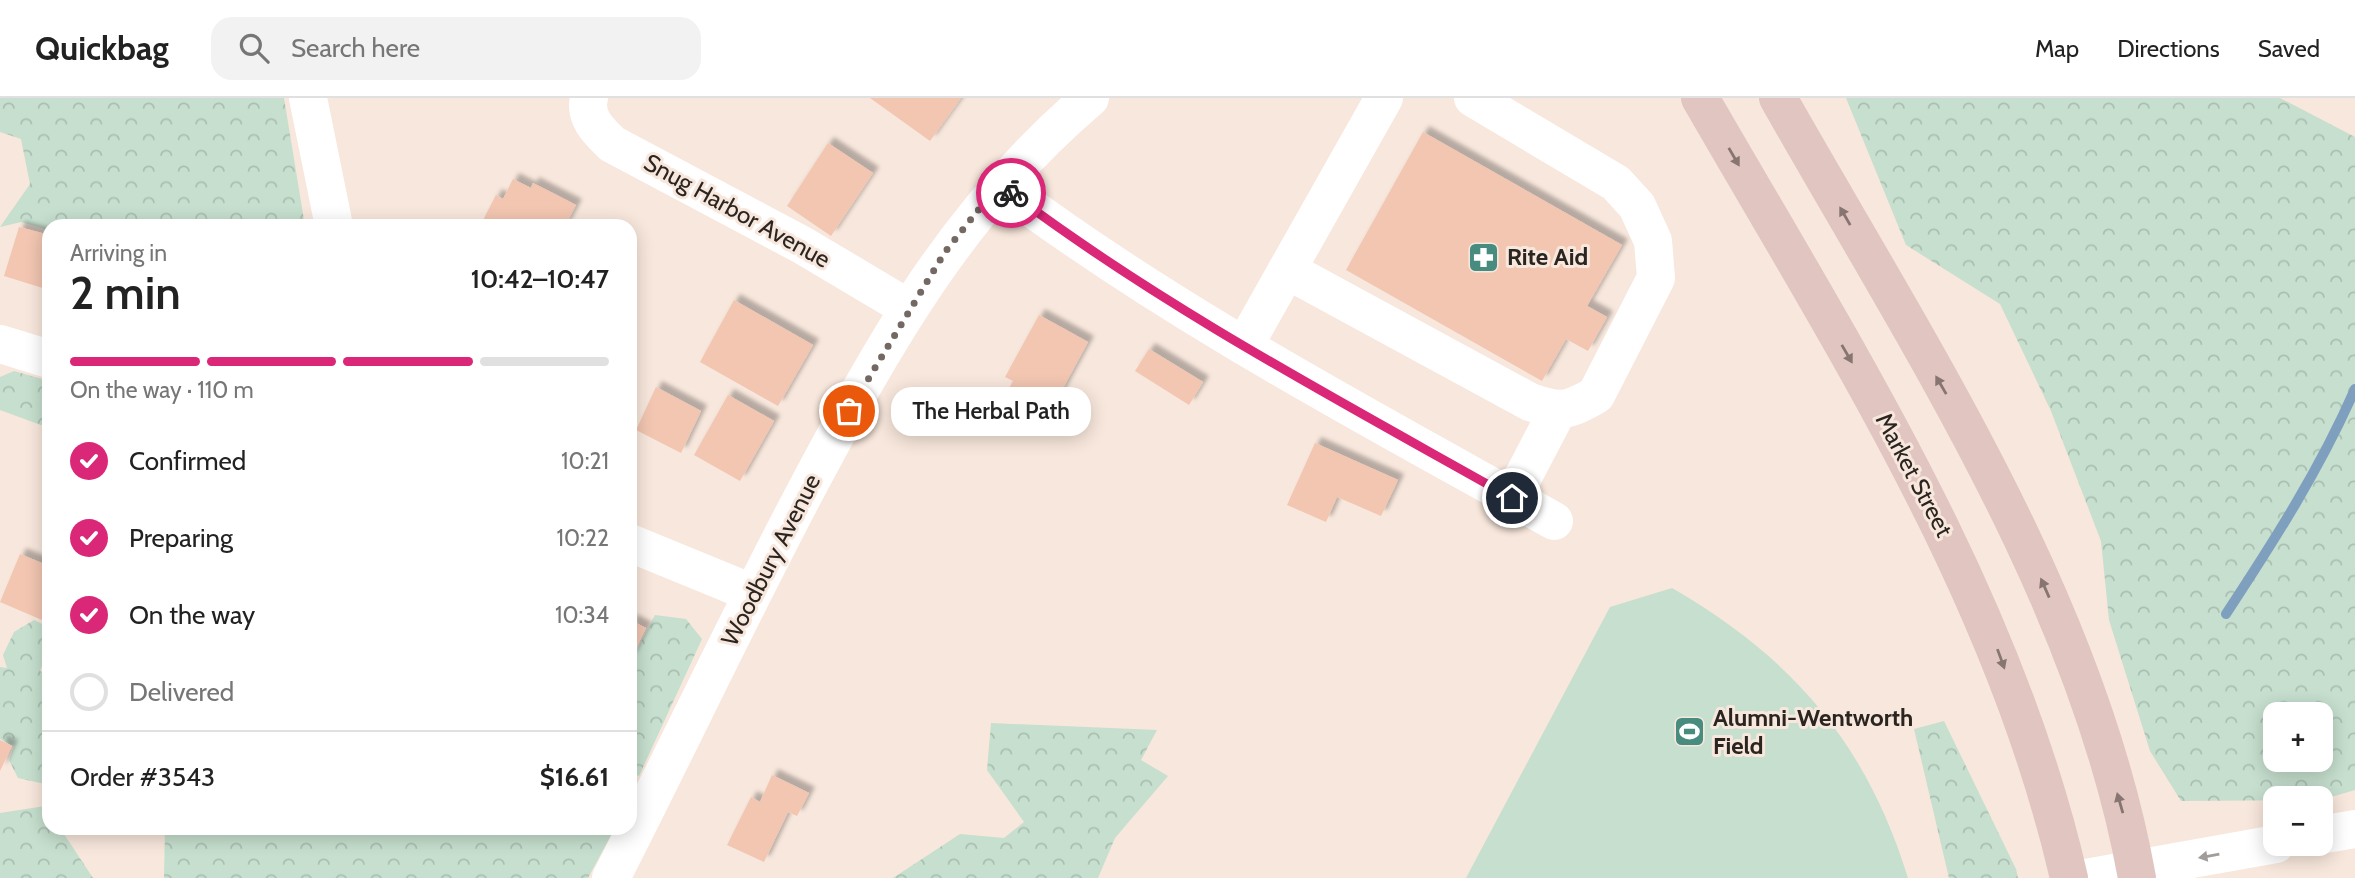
<!DOCTYPE html>
<meta charset="utf-8">
<style>
:root{--surface:#fff;--page:#f2f2f2;--text:#222;--muted:#767676;--line:#e0e0e0;--accent:#db2777}
body{margin:0;font-family:Cabin,sans-serif;background:var(--page);color:var(--text);height:100vh;display:flex;flex-direction:column;font-size:26px;white-space:nowrap}
*{box-sizing:border-box;margin:0}
p{font-size:23px;color:var(--muted)}
.icon{flex:none;width:38px;height:38px;fill:none;stroke:currentColor;stroke-width:2;stroke-linecap:round;stroke-linejoin:round}
.map{position:relative;flex:1;overflow:hidden}
.side{position:absolute;left:42px;top:121px;width:595px;height:616px;display:flex;flex-direction:column;background:var(--surface);border-radius:21px;box-shadow:0 4px 18px #0003}
.side>*{flex:none}
.buttons{position:absolute;left:2263px;top:604px;display:grid;gap:14px}
.buttons a{display:grid;place-items:center;width:70px;height:70px;border-radius:14px;background:var(--surface);box-shadow:0 4px 18px #0003;font-size:35px}
.pin{position:absolute;display:grid;place-items:center;width:60px;height:60px;color:#fff;margin:-30px;border:4px solid #fff;border-radius:50%;box-shadow:0 2px 7px #0007}
.courier{position:absolute;display:grid;place-items:center;width:70px;height:70px;margin:-35px;border:5px solid #db2777;border-radius:50%;background:#fff;color:#222;box-shadow:0 2px 9px #0007}
.bubble{position:absolute;height:49px;border-radius:21px;background:var(--surface);box-shadow:0 4px 18px #0003;font-size:23px;font-weight:600;line-height:49px;text-align:center}
.summary em{font-style:normal;font-weight:600}
.summary div{display:flex;flex-direction:column-reverse}
.summary{display:flex;align-items:center;justify-content:space-between;height:119px;padding:0 28px}
h1{font-size:46px;font-weight:600;line-height:52px}
.bar{display:grid;grid-template-columns:repeat(4,1fr);gap:10px 7px;align-content:center;height:84px;padding:0 28px}
.bar i{height:9px;border-radius:5px;background:var(--line)}
.bar .active{background:var(--accent)}
.bar p{grid-column:span 4}
.line{display:flex;align-items:center;gap:18px;padding:0 28px;border-top:2px solid var(--line)}
.line div{flex:1}
ol{padding:0 28px;list-style:none}
li{display:flex;align-items:center;gap:21px;height:77px}
li p{margin-inline-start:auto}
li .icon{padding:7px;border-radius:50%;background:var(--accent);color:#fff;stroke-width:4}
li:last-child{color:var(--muted)}
li i{width:38px;height:38px;border:4px solid var(--line);border-radius:50%}
header{display:flex;align-items:center;gap:42px;box-sizing:border-box;height:98px;padding:0 35px;background:var(--surface);border-bottom:2px solid var(--line)}
header strong{font-size:33px}
nav{display:flex;gap:38px;margin-inline-start:auto;font-size:24px}
.search{width:490px;height:63px;background:var(--page);display:flex;align-items:center;gap:18px;box-sizing:border-box;padding:0 24px;border-radius:21px;color:var(--muted);font-size:26px}
.map>svg:first-child{display:block}
</style>
<header>
<strong>Quickbag</strong>
<div class="search"><svg class="icon" aria-label="search" viewBox="0 0 24 24"><circle cx="10" cy="10" r="6"/><path d="M15 15l6 6"/></svg>Search here</div>
<nav><a>Map</a><a>Directions</a><a>Saved</a></nav>
</header>
<div class="map">
<svg width="2355" height="780" viewBox="0 0 2355 780">
<defs>
<pattern id="forest-crowns" width="20" height="18" patternUnits="userSpaceOnUse" patternTransform="scale(1.75)"><rect width="20" height="18" fill="#c6dfce"/><path d="M2 6a3 3 0 1 1 6 0M12 15a3 3 0 1 1 6 0" fill="none" stroke="#aabfb1"/></pattern>
<filter id="shadow"><feDropShadow dx="6" dy="-6" stdDeviation="2" flood-color="#0004"/></filter>
</defs>
<rect width="100%" height="100%" fill="#f8e7dc"/>
<path fill="#c6dfce" d="M1672,490C1793,560 1866,645 1908,780H1466L1610,509Z"/>
<g fill="url(#forest-crowns)" fill-rule="evenodd">
<path d="M0,0H284L305,128H49V132L21,124L0,129L30,86L21,41L0,34Z"/>
<path d="M1846,0H2280L2355,39V692L2321,702L2181,703L2150,653L2109,522L2101,443L2051,313L2000,206L1906,147ZM2275,616H2320V662H2275Z"/>
<path d="M14,273L49,283V330L0,312V279Z"/>
<path d="M655,517L686,521L702,541L639,678L630,675V565Z"/>
<path d="M34,522L49,529V550L40,573L49,578V687L18,680L9,662L14,648L0,641V569L7,570L3,557L14,534Z"/>
<path d="M1944,623L2016,771L2018,780H1949L1914,631Z"/>
<path d="M991,625L1157,632L1141,662L1168,678L1115,740L1098,780H893L960,736L1004,740L1024,724L987,672Z"/>
<path d="M45,708L49,714V730H60L93,780H0V715Z"/>
<path d="M165,730H615L588,780H164Z"/>
</g>
<g fill="none" stroke-linecap="round" stroke-linejoin="round">
<path stroke="#7f9fbe" stroke-width="10" d="M2226,516C2274,443 2320,371 2355,291"/>
</g>
<g fill="#f2c6b1" filter="url(#shadow)">
<path d="M870,0H961L930,43Z"/>
<path d="M1423,34L1622,147L1587,208L1607,219L1588,253L1566,241L1542,283L1346,172Z"/>
<path d="M828,45L873,75L831,138L787,108Z"/>
<path d="M513,81L531,90L533,85L576,107L565,128L481,126L496,97L503,101Z"/>
<path d="M19,129L49,137V192L4,178Z"/>
<path d="M734,202L813,247L778,308L700,264Z"/>
<path d="M1039,217L1088,244L1055,305L1044,299L1038,312L1007,294L1013,283L1005,279Z"/>
<path d="M1149,251L1203,284L1189,307L1135,273Z"/>
<path d="M656,289L701,313L681,355L636,332Z"/>
<path d="M728,297L774,323L740,383L694,357Z"/>
<path d="M1315,345L1398,382L1381,418L1337,399L1326,424L1287,407Z"/>
<path d="M20,456L49,468V486L43,501L49,503V525L0,504Z"/>
<path d="M630,522L646,530L630,562Z"/>
<path d="M49,557V575L43,572Z"/>
<path d="M0,642L12,648L0,673Z"/>
<path d="M772,677L809,695L797,718L788,714L764,764L727,747L751,699L760,704Z"/>
</g>
<g fill="none" stroke-linecap="round" stroke-linejoin="round">
<g stroke="#fff" stroke-width="38">
<path d="M308,0L334,128"/>
<path d="M589,0C584,20 599,33 612,46L802,147L908,210"/>
<path d="M999,86C1172,216 1366,318 1554,423"/>
<path d="M1287,172L1530,304C1561,315 1568,313 1596,297L1656,180L1653,143L1637,108L1616,85L1473,0"/>
<path d="M0,246L49,261"/>
<path d="M1244,248L1384,0"/>
<path d="M1512,400L1557,314"/>
<path d="M630,445L752,495"/>
<path d="M2320,737L2355,731"/>
<path d="M611,780C676,653 737,523 804,396C884,245 957,113 1090,0"/>
<path d="M2086,780L2276,746"/>
</g>
<g stroke="#e1c5c0" stroke-width="38">
<path d="M1700,0C1844,250 2004,496 2069,780"/>
<path d="M1778,0C1916,244 2087,500 2137,780"/>
</g>
</g>
<defs><path id="oneway-solid" d="M-6-.8H1V-3.2L6.5 0L1 3.2V.8H-6Z" transform="scale(1.75)"/></defs>
<g fill="#867570">
<use href="#oneway-solid" transform="translate(1734 59) rotate(60)"/>
<use href="#oneway-solid" transform="translate(1845 118) rotate(-120)"/>
<use href="#oneway-solid" transform="translate(1847 256) rotate(60)"/>
<use href="#oneway-solid" transform="translate(1941 287) rotate(-120)"/>
<use href="#oneway-solid" transform="translate(2045 490) rotate(-114)"/>
<use href="#oneway-solid" transform="translate(2001 561) rotate(70)"/>
<use href="#oneway-solid" transform="translate(2120 705) rotate(-106)"/>
</g>
<use fill="#a09d9b" href="#oneway-solid" transform="translate(2209 758) rotate(170)"/>
<g fill="none" stroke-linecap="round" stroke-linejoin="round">
<path stroke="#736962" stroke-width="7" stroke-dasharray="0 12.6" d="M849,313L945,154L999,86L1011,95"/>
<path stroke="#db2777" stroke-width="9" d="M1011,95C1167,212 1342,304 1512,400"/>
</g>
<defs>
<symbol id="pharmacy-square" viewBox="-11 -11 22 22"><rect x="-9" y="-9" width="18" height="18" rx="4" fill="#488b7f" stroke="#f8e7dc"/><path d="M-2-6h4v4h4v4h-4v4h-4v-4h-4v-4h4Z" fill="#fff"/></symbol>
<symbol id="stadium-square" viewBox="-11 -11 22 22"><rect x="-9" y="-9" width="18" height="18" rx="4" fill="#488b7f" stroke="#f8e7dc"/><path d="M0-5a6.5 5 0 1 0 0 10a6.5 5 0 1 0 0-10ZM-3.5-1.8h7v3.6h-7Z" fill="#fff"/></symbol>
</defs>
<g fill-rule="evenodd">
<use href="#pharmacy-square" x="1466" y="142" width="35" height="35"/>
<use href="#stadium-square" x="1672" y="616" width="35" height="35"/>
</g>
<g text-anchor="middle" stroke-width="6" stroke-linejoin="round" paint-order="stroke">
<g font-size="24" fill="#2b2521" stroke="#f8e7dc">
<text transform="translate(737 113) rotate(29)" y="8">Snug Harbor Avenue</text>
<text transform="translate(1914 377) rotate(62)" y="8">Market Street</text>
<text transform="translate(771 462) rotate(-63)" y="8">Woodbury Avenue</text>
</g>
<g font-size="24" font-weight="bold" fill="#2b2521" stroke="#f8e7dc" text-anchor="start">
<text x="1507" y="167">Rite Aid</text>
<text x="1713" y="628">Alumni-Wentworth<tspan x="1713" dy="28">Field</tspan></text>
</g>
</g>
</svg>
<div class="buttons">
<a>+</a>
<a>−</a>
</div>
<div class="pin" style="left:849px;top:313px;background:#ea580c"><svg class="icon" aria-label="bag" viewBox="0 0 24 24"><path d="M5 8h14l-1 12H6zM9 8a3 3 0 0 1 6 0"/></svg></div>
<div class="pin" style="left:1512px;top:400px;background:#1f2937"><svg class="icon" aria-label="home" viewBox="0 0 24 24"><path d="M3 11l9-7 9 7M6 9v11h12V9"/></svg></div>
<div class="courier" style="left:1011px;top:95px"><svg class="icon" aria-label="bike" viewBox="0 0 24 24"><circle cx="6" cy="16" r="4"/><circle cx="18" cy="16" r="4"/><path d="M6 16l4-8h5l3 8M10 8l3 8H6M13 5h3"/></svg></div>
<div class="bubble" style="left:891px;top:289px;width:200px">The Herbal Path</div>
<section class="side">
<div class="summary"><div><h1>2 min</h1><p>Arriving in</p></div><em>10:42–10:47</em></div>
<div class="bar"><i class="active"></i><i class="active"></i><i class="active"></i><i></i><p>On the way · 110 m</p></div>
<ol>
<li><svg class="icon" aria-label="check" viewBox="0 0 24 24"><path d="M5 12l5 5 9-10"/></svg>Confirmed<p>10:21</p></li>
<li><svg class="icon" aria-label="check" viewBox="0 0 24 24"><path d="M5 12l5 5 9-10"/></svg>Preparing<p>10:22</p></li>
<li><svg class="icon" aria-label="check" viewBox="0 0 24 24"><path d="M5 12l5 5 9-10"/></svg>On the way<p>10:34</p></li>
<li><i></i>Delivered</li>
</ol>
<div class="line" style="height:91px"><div>Order #3543</div><b>$16.61</b></div>
</section>
</div>
